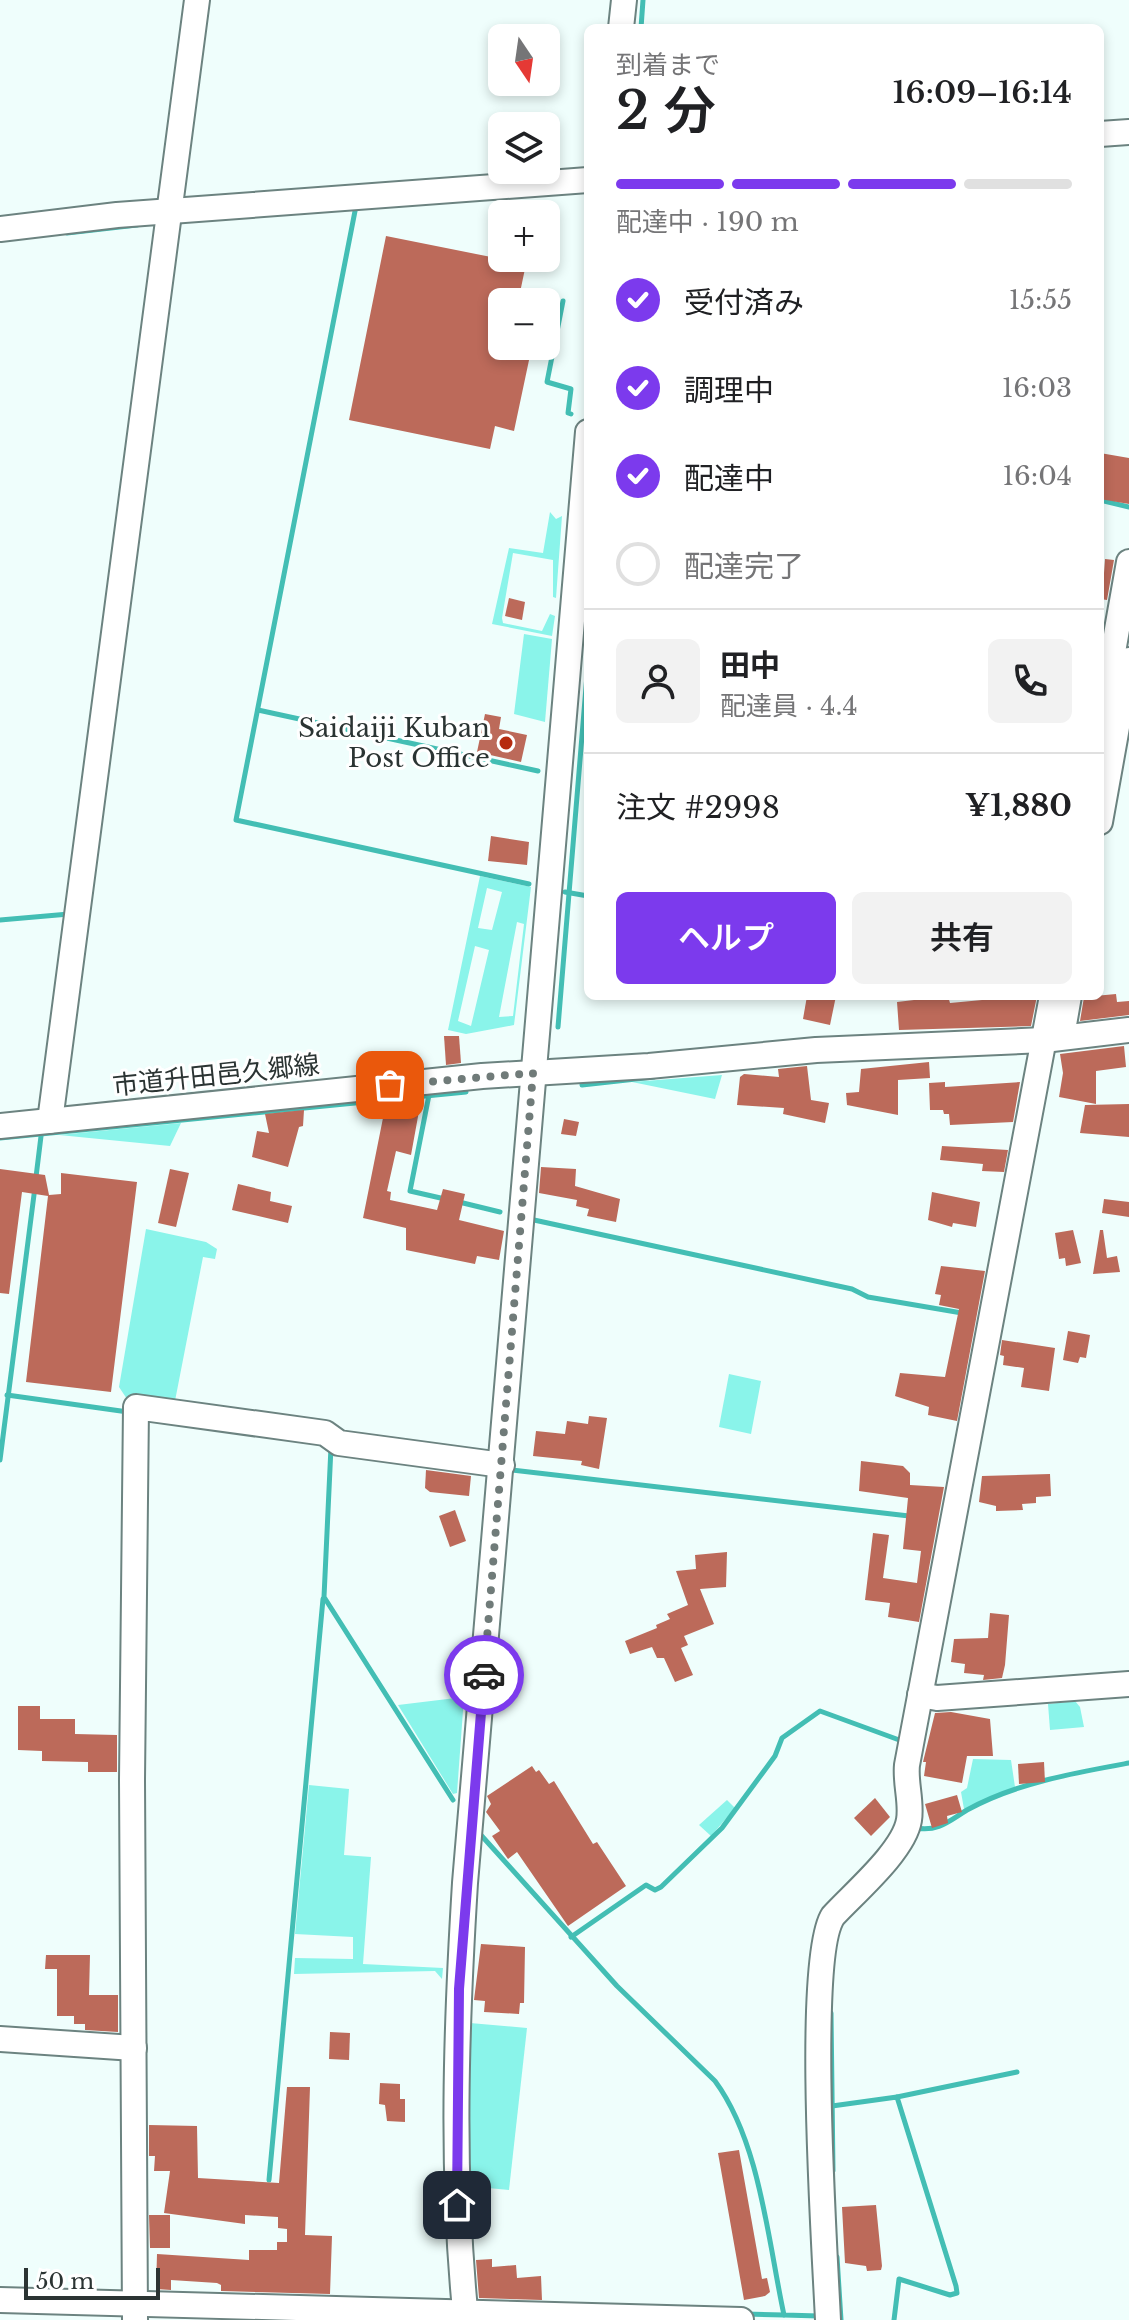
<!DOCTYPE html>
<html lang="ja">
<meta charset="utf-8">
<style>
:root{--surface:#fff;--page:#f2f2f2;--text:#202124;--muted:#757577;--line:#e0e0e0;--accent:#7c3aed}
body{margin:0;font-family:"Libre Baskerville","Noto Sans JP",serif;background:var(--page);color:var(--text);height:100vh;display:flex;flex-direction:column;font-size:30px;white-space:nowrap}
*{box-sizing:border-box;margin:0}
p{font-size:26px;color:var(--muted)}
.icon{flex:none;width:44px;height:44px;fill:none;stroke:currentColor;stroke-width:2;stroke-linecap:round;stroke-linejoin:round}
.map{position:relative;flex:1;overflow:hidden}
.drawer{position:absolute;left:584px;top:24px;width:520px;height:976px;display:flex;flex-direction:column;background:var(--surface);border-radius:12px;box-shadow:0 4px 12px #0003}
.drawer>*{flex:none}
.needle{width:52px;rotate:167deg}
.tools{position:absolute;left:488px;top:24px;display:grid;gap:16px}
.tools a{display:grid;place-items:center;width:72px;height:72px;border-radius:12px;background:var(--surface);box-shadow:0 4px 12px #0003;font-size:40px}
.scale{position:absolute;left:24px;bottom:20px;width:136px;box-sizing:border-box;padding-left:8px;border:4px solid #2b3433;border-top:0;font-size:22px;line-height:28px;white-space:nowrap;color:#2b3433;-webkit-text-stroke:6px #fff;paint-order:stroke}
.pin{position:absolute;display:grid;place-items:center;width:68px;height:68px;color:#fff;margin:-34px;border-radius:16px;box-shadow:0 4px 12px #0006}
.courier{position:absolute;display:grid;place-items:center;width:80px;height:80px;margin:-40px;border:6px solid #7c3aed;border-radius:50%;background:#fff;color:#222;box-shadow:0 2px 10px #0007}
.summary em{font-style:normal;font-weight:600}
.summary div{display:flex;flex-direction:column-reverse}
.summary{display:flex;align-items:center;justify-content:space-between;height:136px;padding:0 32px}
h1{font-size:52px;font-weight:600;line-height:60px}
.bar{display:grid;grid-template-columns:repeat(4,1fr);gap:12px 8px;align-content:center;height:96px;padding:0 32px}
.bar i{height:10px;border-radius:6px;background:var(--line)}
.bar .current{background:var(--accent)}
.bar p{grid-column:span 4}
.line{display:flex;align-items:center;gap:20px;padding:0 32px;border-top:2px solid var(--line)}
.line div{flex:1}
.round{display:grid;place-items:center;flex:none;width:84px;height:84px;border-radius:12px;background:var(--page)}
ol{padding:0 32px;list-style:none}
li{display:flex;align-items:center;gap:24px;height:88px}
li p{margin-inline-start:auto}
li .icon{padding:8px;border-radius:50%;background:var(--accent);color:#fff;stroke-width:4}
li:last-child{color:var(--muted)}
li i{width:44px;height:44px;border:4px solid var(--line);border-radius:50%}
.cta{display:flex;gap:16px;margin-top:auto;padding:16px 32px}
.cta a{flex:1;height:92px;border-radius:12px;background:var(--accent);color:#fff;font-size:32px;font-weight:600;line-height:92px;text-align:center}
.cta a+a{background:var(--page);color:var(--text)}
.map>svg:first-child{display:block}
</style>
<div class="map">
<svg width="1129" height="2320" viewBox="0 0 1129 2320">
<rect width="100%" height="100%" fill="#effefc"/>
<g fill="#8af4ea" fill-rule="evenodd">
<path d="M550,512L556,519L562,516L556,598L553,597V560L513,553L502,618L503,623L542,631L550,614L555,616L552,636L492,624L509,548L543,553Z"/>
<path d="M524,634L552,639L545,722L514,714Z"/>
<path d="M480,876L531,887L514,1025L466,1034L448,1030ZM487,888L502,892L492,930L478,928ZM517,922L524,924L513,1016L499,1017ZM475,946L489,950L471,1026L458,1021Z"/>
<path d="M722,1075L715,1099L632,1082Z"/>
<path d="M181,1123L170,1146L59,1135Z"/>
<path d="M146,1229L206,1242L217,1249L215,1259L203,1257L174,1406L127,1399L119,1387Z"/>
<path d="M729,1374L761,1381L751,1434L719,1427Z"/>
<path d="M464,1697L457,1793L453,1794L398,1705Z"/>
<path d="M1075,1701L1080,1707L1084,1727L1050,1730L1048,1704Z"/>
<path d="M973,1759L1011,1760L1015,1787L964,1809L961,1792L967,1788Z"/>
<path d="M309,1785L349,1789L344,1855L371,1857L363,1964L443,1968L442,1979L435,1971L294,1974L295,1958L353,1959V1937L295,1934Z"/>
<path d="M727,1800L735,1808L711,1836L699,1825Z"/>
<path d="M470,2023L527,2028L509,2190L467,2186L466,2080Z"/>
</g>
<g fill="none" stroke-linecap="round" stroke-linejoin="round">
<g stroke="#43beb4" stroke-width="5">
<path d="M641,28L643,0"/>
<path d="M356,206L236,820L529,884"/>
<path d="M67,233L137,225"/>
<path d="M563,301L547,382L571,389L568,413L571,414"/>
<path d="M1100,500L1129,507"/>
<path d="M258,710L538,771"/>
<path d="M565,892L588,896"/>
<path d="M0,920L69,914"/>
<path d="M558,1027L588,663"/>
<path d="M582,1085L654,1077"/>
<path d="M429,1095L410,1191L445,1199"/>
<path d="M0,1138L466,1092"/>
<path d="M36,1177L42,1128"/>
<path d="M459,1202L500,1212"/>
<path d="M534,1220L852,1289L868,1297L962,1313"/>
<path d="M7,1395L128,1412"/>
<path d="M331,1447L324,1597L453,1800"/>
<path d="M0,1460L35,1187"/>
<path d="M512,1470L909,1516"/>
<path d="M916,1828C938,1832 949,1821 967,1810C1016,1783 1074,1773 1129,1763"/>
<path d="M480,1834L617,1986L715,2081C760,2142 768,2241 784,2315L819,2316"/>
<path d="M571,1937L646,1885L655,1890L661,1887L722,1828L775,1756L782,1738L820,1711L902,1741"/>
<path d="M831,2013L833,2171"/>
<path d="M897,2097L1017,2072"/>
<path d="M832,2106L897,2097L956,2286L957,2293L950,2295L899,2279L894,2320"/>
<path d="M269,2180L323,1599"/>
<path d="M837,2257L841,2320"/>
<path d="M745,2314L784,2315"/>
</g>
</g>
<g fill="#bc6a5a">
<path d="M386,236L526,264L518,302H502V346H532L514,431L495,426L490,449L349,420Z"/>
<path d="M1100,453L1129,458V504L1100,499Z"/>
<path d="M1105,559L1114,560L1107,600L1100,599V573H1104Z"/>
<path d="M509,598L525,602L522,620L505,616Z"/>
<path d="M485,714L501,717L499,729L527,735L521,762L477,752Z"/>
<path d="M491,836L529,842L527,865L488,861Z"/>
<path d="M1116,994L1117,1002L1129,1001V1015L1080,1021L1084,997Z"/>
<path d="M807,996H836L830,1025L803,1019Z"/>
<path d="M948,996L950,1003L982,1000L981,996H1037L1031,1026L899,1030L897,1002Z"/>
<path d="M444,1036H459L461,1063L446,1065Z"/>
<path d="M1124,1046L1126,1067L1096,1071V1104L1059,1097L1063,1073L1060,1054Z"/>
<path d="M929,1062L930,1078L898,1080V1115L847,1105L846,1093L859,1092L861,1069Z"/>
<path d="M807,1066L811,1100L829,1103L825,1123L783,1114L784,1108L737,1105L740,1077L744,1074L779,1077L778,1069Z"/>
<path d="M945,1082V1087L1020,1082L1013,1122L950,1125L949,1114H944L943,1110H930L929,1083Z"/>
<path d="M386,1103L419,1111L411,1155L396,1151L387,1191L391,1192L390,1200L437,1210L443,1189L465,1194L459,1220L504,1231L499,1260L477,1256L475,1264L406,1250V1228L363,1218Z"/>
<path d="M1129,1104V1137L1080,1133L1085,1105Z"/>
<path d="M304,1110L303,1126L299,1127L288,1167L252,1157L257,1131L269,1133L265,1114Z"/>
<path d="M564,1119L579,1122L576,1136L561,1134Z"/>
<path d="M942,1146L1008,1150L1004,1172L982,1171L983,1164L940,1160Z"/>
<path d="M541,1167L576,1169L575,1186L620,1199L616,1222L587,1216L589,1209L576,1206L577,1200L539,1193Z"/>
<path d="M0,1169L45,1175L49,1195L61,1194V1173L137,1182L111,1392L26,1382L48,1196L22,1192L9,1294L0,1293Z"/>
<path d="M170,1169L189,1173L176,1227L158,1223Z"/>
<path d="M238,1184L271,1192L270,1201L292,1206L288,1223L232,1210Z"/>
<path d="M932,1192L980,1202L976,1227L953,1223L952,1227L928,1220Z"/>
<path d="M1104,1199L1129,1202V1217L1102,1213Z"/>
<path d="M1073,1230L1081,1263L1066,1266L1065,1258L1059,1259L1055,1233Z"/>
<path d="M1100,1230H1103L1107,1258L1117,1256L1120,1272L1093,1274Z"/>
<path d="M941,1266L985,1271L957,1421L928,1415L929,1407L895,1396L900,1373L945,1377L959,1309L939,1305L941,1295L935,1294Z"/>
<path d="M1068,1331L1090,1335L1086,1358L1080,1357L1078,1363L1063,1360Z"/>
<path d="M1002,1340L1055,1348L1049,1391L1021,1387L1024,1368L1003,1365L1004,1356L1000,1355Z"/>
<path d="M589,1416L607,1418L599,1469L581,1465L582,1461L533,1456L536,1431L565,1434L567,1421L588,1424Z"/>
<path d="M861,1461L903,1466L910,1473V1485L944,1487L919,1622L888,1617L890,1603L865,1600L873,1533L889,1535L883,1578L917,1583L921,1551L903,1549L908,1498L859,1491Z"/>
<path d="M426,1470L471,1476L469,1496L430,1492L425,1488Z"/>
<path d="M1050,1474L1051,1496L1036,1497V1503L1022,1504L1023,1510L996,1511V1506L979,1502L982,1476Z"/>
<path d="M455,1510L466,1541L450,1547L439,1516Z"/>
<path d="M727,1552L726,1587L700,1589L714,1624L684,1636L688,1645L681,1648L693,1675L675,1682L664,1658H657L652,1647L630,1654L625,1641L657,1628L656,1625L670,1619L667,1614L688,1605L676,1571L696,1569L695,1555Z"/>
<path d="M990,1613L1009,1615L1005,1665L1002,1678L983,1680L984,1675L964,1673L965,1664L951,1662L954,1639L988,1638Z"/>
<path d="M18,1706H40V1719H75V1734L117,1735V1772H88V1762L42,1761V1751L18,1750Z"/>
<path d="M951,1712L990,1719L993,1756H967L962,1783L924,1776L926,1762H923L935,1713Z"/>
<path d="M1044,1762L1045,1782L1019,1784L1018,1764Z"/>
<path d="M532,1766L536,1772L539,1770L549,1784L554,1781L593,1844L597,1842L626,1886L568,1926L517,1852L508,1859L492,1836L500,1831L486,1812L491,1804L487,1796Z"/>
<path d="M957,1795L962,1812L947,1816L948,1823L932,1828L925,1804Z"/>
<path d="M875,1798L890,1817L871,1836L854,1818Z"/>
<path d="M481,1944L525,1947L524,2003H520L519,2014L484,2012L485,2001L474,2000Z"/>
<path d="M46,1955H90L89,1995H118V1987V2032L85,2030V2024H74V2016H57V1969H45Z"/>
<path d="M330,2032L350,2033L349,2060L329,2059Z"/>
<path d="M380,2083L400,2084V2099H405V2122L387,2121L385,2105L379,2104Z"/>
<path d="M287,2087H310L305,2235L332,2236L330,2294L221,2291V2285L217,2283L171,2280V2290L156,2289L157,2254L249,2260V2250H277V2242H287V2229L278,2228V2217L245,2215V2224L164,2213L170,2171H154L155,2156H149V2125L197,2126L198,2178L279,2183Z"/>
<path d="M739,2150L762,2279L767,2278L770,2292L765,2296L744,2300L718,2153Z"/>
<path d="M876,2205L882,2266L881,2270L867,2271L866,2266L845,2263L842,2207Z"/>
<path d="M149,2215H170V2248H150Z"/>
<path d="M492,2259V2267L516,2265L517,2278L541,2276L542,2300L479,2298L476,2260Z"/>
</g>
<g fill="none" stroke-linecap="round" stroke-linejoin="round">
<defs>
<g id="minor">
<path d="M621,28L624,0"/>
<path d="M1100,134L1129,132"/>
<path d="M0,229L117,215L588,180"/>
<path d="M1100,725L1129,562"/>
<path d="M1100,822L1129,660"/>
<path d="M1062,1036L1069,996"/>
<path d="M50,1121L197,0"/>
<path d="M0,1126L482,1076L649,1066L816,1050L1044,1040L1129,1030"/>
<path d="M920,1695L937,1698L1129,1684"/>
<path d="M0,2039L134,2048"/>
<path d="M0,2300L741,2320"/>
<path d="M135,2320L132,1780L136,1407L325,1433L339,1443L502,1465"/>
<path d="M466,2320C451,2174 456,2029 465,1883L588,432"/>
<path d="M828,2320C825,2254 805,1958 833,1916C854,1893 904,1851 909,1820C912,1802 905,1783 907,1765L1052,996"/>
</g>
</defs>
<use href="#minor" stroke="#6c8380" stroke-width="28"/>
<use href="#minor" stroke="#fff" stroke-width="24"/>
</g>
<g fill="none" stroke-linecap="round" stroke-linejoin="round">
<path stroke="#707b79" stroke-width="8" stroke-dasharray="0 14.4" d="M390,1085L533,1073L484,1675"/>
<path stroke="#7c3aed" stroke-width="10" d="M457,2205L459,1989L484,1675"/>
</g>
<circle fill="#b62b0f" stroke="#fff" stroke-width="3" cx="506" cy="743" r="8"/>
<g text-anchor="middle" stroke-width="6" stroke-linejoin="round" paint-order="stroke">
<g font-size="26" fill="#2b3433" stroke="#fff" text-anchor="end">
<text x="490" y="737">Saidaiji Kuban<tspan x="490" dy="30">Post Office</tspan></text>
</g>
<g font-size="26" fill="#2b3433" stroke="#fff">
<text transform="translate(216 1075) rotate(-6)" y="9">市道升田邑久郷線</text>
</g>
</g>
</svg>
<div class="tools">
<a><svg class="needle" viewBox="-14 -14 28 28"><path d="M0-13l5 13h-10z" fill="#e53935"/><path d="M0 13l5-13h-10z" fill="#757577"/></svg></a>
<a><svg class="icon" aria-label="layers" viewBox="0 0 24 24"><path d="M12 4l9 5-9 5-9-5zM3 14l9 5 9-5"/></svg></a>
<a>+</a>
<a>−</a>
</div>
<div class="scale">50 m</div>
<div class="pin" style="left:390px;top:1085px;background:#ea580c"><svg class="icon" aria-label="bag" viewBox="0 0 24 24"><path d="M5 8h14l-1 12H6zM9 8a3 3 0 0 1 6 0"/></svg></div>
<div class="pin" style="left:457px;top:2205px;background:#1f2937"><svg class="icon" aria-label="home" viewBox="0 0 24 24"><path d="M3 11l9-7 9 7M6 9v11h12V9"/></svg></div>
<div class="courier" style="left:484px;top:1675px"><svg class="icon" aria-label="car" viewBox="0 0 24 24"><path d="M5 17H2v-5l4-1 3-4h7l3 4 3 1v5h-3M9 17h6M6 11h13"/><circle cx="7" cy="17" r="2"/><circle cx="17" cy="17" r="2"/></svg></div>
<section class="drawer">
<div class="summary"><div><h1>2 分</h1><p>到着まで</p></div><em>16:09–16:14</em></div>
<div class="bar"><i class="current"></i><i class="current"></i><i class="current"></i><i></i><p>配達中 · 190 m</p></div>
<ol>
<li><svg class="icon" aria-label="check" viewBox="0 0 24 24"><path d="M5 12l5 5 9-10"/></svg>受付済み<p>15:55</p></li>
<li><svg class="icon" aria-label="check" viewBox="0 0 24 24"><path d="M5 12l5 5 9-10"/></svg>調理中<p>16:03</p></li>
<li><svg class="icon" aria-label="check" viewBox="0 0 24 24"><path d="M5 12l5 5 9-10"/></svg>配達中<p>16:04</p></li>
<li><i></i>配達完了</li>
</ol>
<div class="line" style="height:144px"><a class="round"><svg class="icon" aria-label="person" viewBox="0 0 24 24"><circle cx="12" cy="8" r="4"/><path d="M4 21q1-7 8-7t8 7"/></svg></a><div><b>田中</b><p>配達員 · 4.4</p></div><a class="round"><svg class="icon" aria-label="phone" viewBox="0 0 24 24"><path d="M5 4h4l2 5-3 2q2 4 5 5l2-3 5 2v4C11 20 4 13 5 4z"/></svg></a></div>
<div class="line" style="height:104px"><div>注文 #2998</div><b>¥1,880</b></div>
<div class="cta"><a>ヘルプ</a><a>共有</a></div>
</section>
</div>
